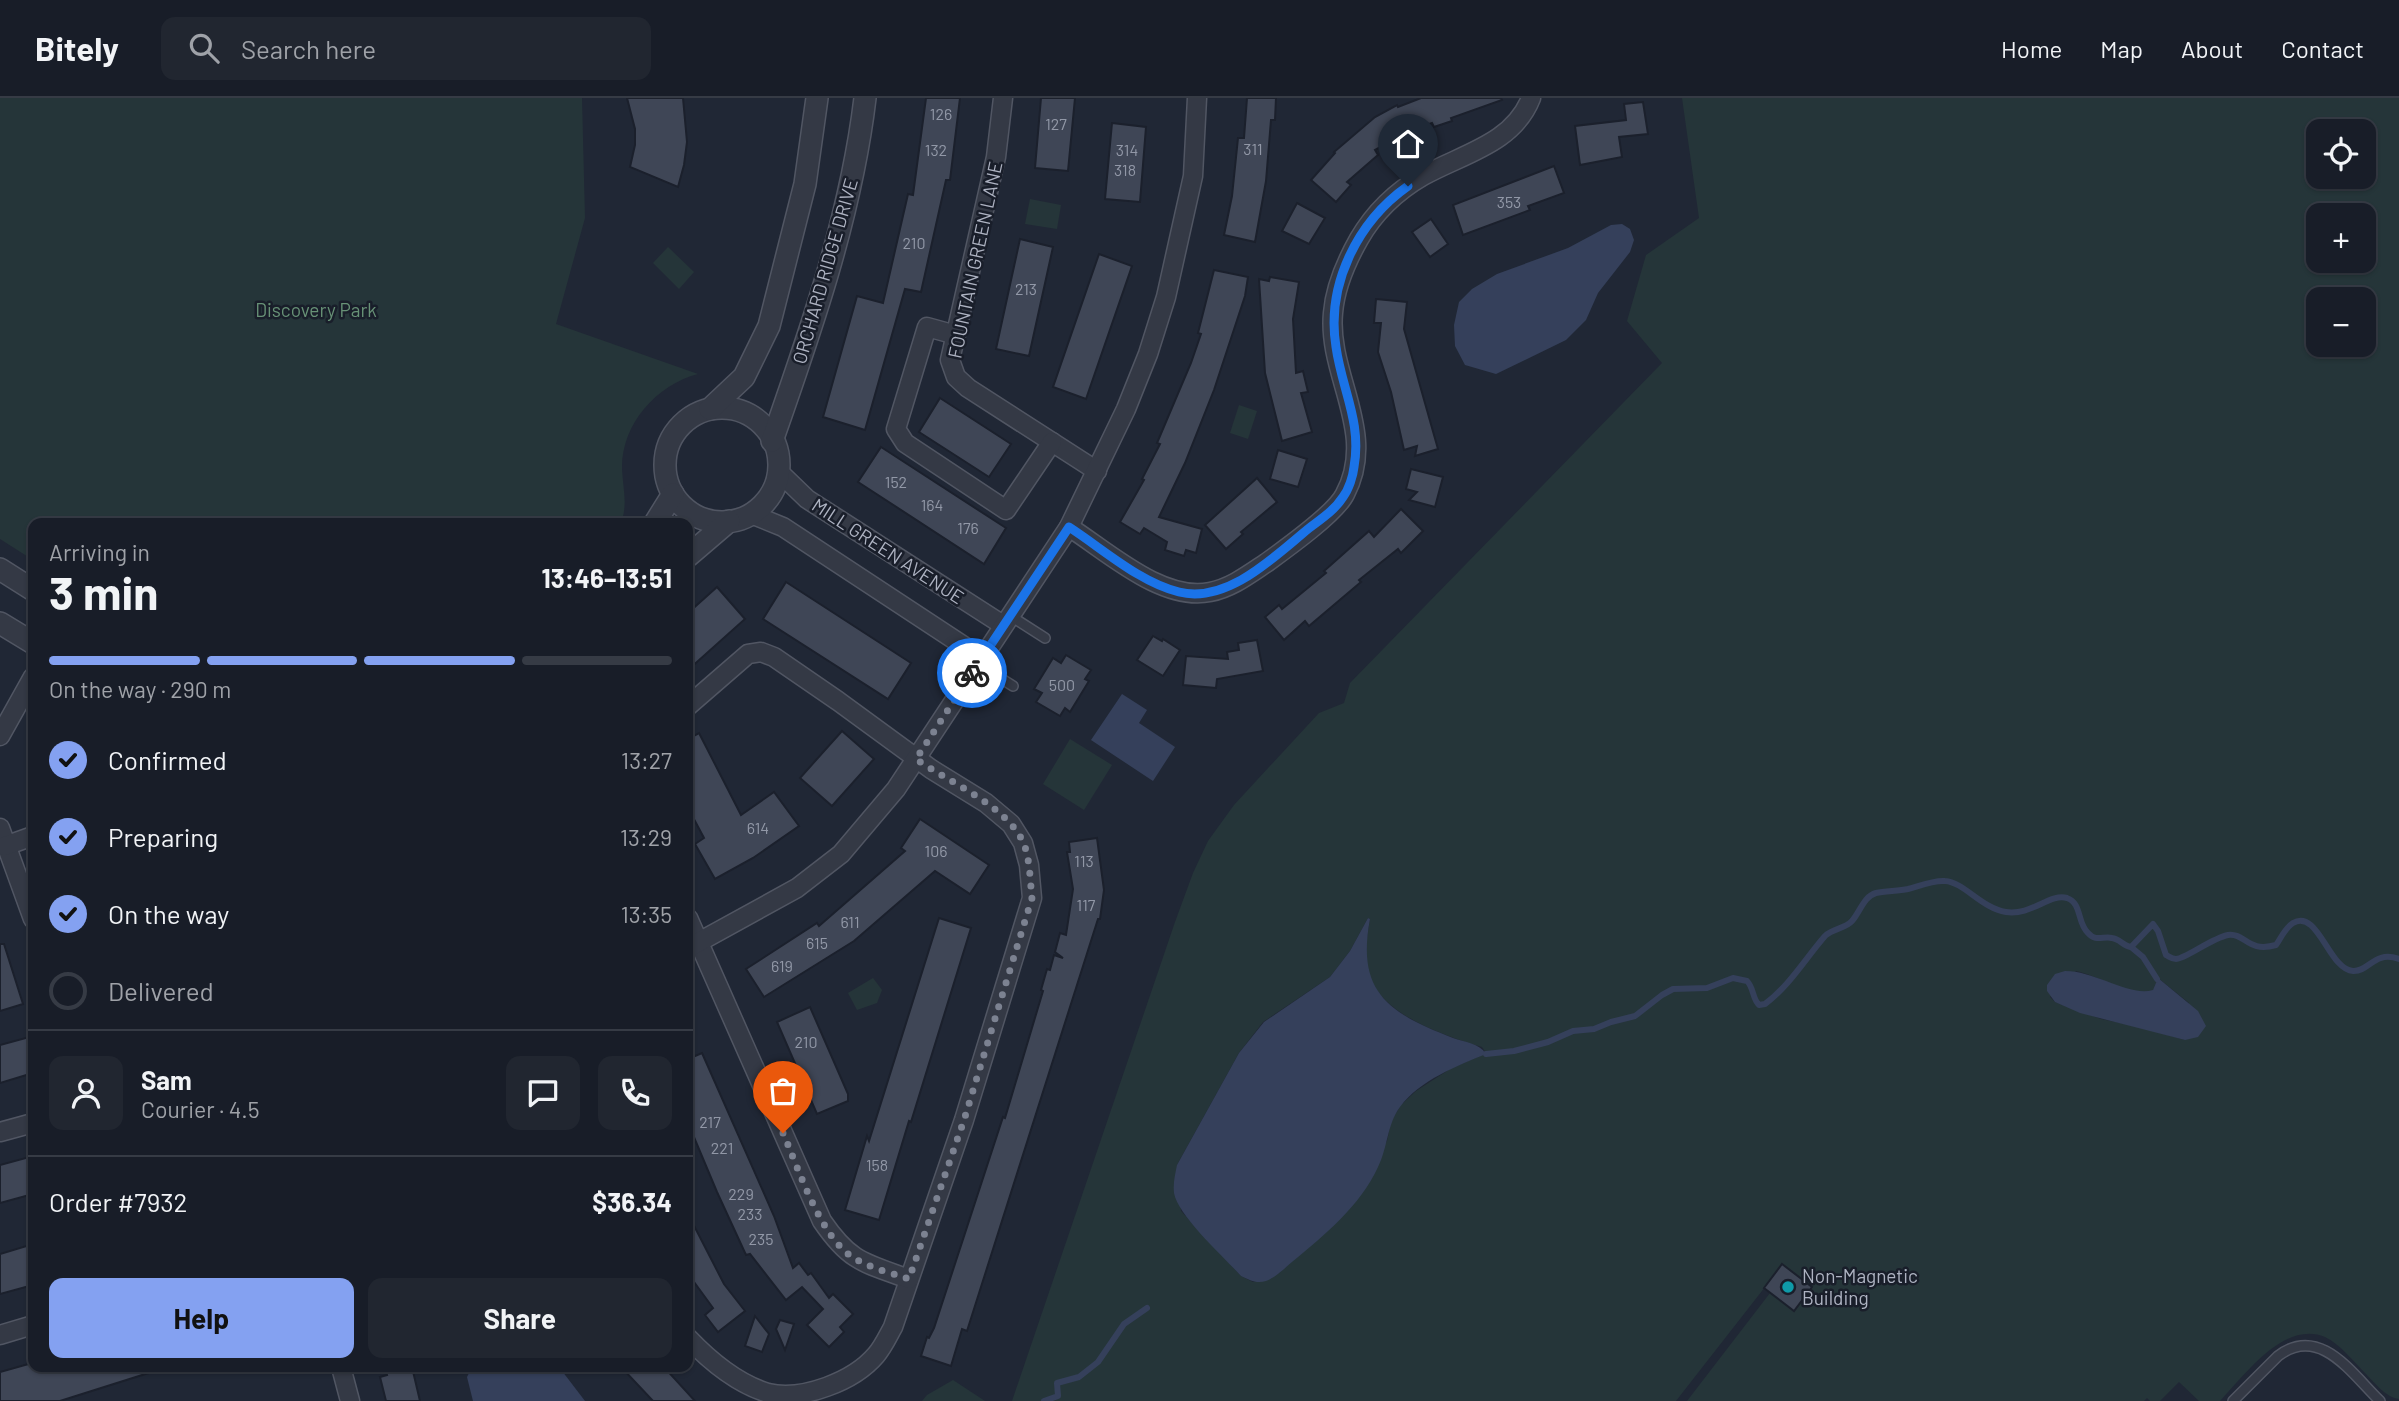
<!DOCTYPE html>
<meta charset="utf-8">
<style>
:root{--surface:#181d28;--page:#212630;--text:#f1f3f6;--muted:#9fa2a8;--line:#363b45;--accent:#84a1f1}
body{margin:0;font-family:Barlow,sans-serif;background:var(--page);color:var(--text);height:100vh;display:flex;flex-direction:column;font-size:26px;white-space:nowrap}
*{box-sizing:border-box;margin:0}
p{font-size:23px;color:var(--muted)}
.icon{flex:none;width:38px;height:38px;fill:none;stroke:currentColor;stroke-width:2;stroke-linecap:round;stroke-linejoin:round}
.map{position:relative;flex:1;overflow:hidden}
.side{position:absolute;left:28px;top:420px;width:665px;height:854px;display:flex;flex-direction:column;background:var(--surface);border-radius:14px;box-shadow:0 2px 5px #0004,0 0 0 2px var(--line)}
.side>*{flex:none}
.tools{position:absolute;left:2306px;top:21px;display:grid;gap:14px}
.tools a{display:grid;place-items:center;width:70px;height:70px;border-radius:14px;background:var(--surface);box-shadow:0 2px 5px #0004,0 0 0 2px var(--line);font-size:35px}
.pin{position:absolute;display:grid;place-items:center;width:60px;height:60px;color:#fff;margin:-72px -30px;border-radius:50% 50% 50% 0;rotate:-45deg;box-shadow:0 0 7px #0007}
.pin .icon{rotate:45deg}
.courier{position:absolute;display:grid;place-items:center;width:70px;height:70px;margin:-35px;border:5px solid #1a73e8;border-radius:50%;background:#fff;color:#222;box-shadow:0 2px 9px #0007}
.summary em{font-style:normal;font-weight:700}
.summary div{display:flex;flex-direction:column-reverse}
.summary{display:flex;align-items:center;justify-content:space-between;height:119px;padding:0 21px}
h1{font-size:46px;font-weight:700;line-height:52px}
.bar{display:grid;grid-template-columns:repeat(4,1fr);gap:10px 7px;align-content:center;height:84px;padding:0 21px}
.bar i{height:9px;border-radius:5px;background:var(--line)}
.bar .selected{background:var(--accent)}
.bar p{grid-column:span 4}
.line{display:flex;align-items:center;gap:18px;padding:0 21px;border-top:2px solid var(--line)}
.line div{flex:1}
.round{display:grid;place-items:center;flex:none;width:74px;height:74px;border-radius:14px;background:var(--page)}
ol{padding:0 21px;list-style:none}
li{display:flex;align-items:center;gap:21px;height:77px}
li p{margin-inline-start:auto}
li .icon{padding:7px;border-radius:50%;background:var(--accent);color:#111;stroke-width:4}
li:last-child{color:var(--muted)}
li i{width:38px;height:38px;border:4px solid var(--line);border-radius:50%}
.primary-button{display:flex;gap:14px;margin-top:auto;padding:14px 21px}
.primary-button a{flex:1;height:80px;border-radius:14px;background:var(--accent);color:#111;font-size:28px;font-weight:700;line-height:80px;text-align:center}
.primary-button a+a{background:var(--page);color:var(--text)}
header{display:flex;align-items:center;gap:42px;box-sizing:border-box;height:98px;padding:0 35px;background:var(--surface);border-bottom:2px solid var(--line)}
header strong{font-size:33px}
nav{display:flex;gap:38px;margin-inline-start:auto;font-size:24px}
.search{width:490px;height:63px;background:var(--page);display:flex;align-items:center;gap:18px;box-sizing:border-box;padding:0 24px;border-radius:14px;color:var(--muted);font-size:26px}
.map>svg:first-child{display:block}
</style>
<header>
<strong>Bitely</strong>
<div class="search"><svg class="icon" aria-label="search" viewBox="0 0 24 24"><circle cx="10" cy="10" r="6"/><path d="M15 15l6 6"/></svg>Search here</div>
<nav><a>Home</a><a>Map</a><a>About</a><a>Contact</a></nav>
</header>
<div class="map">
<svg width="2399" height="1303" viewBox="0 0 2399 1303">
<rect width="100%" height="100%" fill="#202735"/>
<g fill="#253539" fill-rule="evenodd">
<path d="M0,0H582L585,120L556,226L698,276C656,287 621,327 622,371C623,391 628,406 621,425H33V462L0,441Z"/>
<path d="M1682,0H2399V1301C2385,1299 2375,1285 2365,1275C2353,1263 2340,1246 2325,1239C2284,1222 2245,1277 2220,1303H2199L2179,1284L2160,1303H2150L2147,1300L2144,1303H1687L1770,1195L1794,1213L1812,1189L1783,1166L1676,1303H1012L1175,824L1193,775L1208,743L1234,707L1319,615L1344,605L1350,585L1662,265L1627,223L1646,157L1699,120ZM2319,33H2364V79H2319ZM2319,117H2364V163H2319ZM2319,201H2364V247H2319ZM1368,820L1370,821C1367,840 1362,862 1370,880C1385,918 1445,938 1482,949L1486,955L1450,971L1416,993L1401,1007L1391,1023L1387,1043L1337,1124L1279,1175L1253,1184L1241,1178L1181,1113L1177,1067L1239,955L1263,924L1330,879L1350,853ZM2076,873C2100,878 2129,899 2153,893L2158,880L2189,905L2185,942L2136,928L2101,921L2055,904L2050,899Z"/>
<path d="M1030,101L1061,107L1057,131L1025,126Z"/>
<path d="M668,149L694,174L679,191L653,165Z"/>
<path d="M1239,307L1257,313L1248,341L1230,335Z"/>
<path d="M1070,641L1112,667L1084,712L1043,686Z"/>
<path d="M873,880L882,892L877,905L857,912L848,895Z"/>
<path d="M953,1282L985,1303H922L927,1297Z"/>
</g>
<g fill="#35405b">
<path d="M1622,126L1630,131L1634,142L1630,154L1598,195L1586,222L1566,242L1496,276L1465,267L1455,248L1454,227L1459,204L1472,191L1497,176L1568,150L1611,127Z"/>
<path d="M1122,596L1147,612L1139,625L1175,649L1153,683L1091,642Z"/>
<path d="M1368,820L1370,821C1356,895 1389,915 1453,940C1465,944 1479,945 1486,956C1457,968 1420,982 1400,1009C1387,1026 1388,1049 1378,1069C1360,1108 1325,1137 1292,1164C1285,1170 1276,1179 1266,1183C1256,1186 1250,1182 1241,1178C1224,1159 1178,1118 1174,1095C1173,1085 1175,1077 1177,1067L1239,955L1264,924L1330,879L1350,853Z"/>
<path d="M2065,873C2096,873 2129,899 2153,892L2158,880L2198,913L2206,928L2198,939L2185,942L2080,915L2055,904L2047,893V887L2055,876Z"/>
<path d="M472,1269H559L585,1303H473L467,1279Z"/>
</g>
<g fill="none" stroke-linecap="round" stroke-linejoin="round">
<g stroke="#35405b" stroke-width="6">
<path d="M2131,849L2143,859L2157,881"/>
<path d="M1486,956L1514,953L1548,944L1573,933L1594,931L1611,924L1635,918L1662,897L1673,891L1707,890L1733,880L1747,883C1754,890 1752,900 1759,907L1765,906C1790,887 1805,861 1825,838C1833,830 1845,831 1852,823C1860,814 1864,798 1876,795C1885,793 1898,793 1908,791C1919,788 1934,782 1945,783C1964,784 1981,810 2006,814C2031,818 2050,795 2067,800C2082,805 2077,825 2088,835C2096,844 2103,838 2112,840C2120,841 2123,848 2131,849L2153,826L2158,833L2166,857C2170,859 2172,861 2176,861C2185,861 2212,840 2228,837C2246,835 2247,855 2276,847C2281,840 2285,830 2293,825C2318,810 2329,872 2353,873C2369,874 2374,852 2399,861"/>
<path d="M1044,1303L1058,1298L1057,1285L1079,1279L1098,1264L1124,1226L1147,1210"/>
</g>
</g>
<g fill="#3f4656" stroke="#1b202c" stroke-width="2">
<path d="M627,0H683L687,44L684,67L678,89L630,69L635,47V31Z"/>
<path d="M926,0H960L950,82H946L921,194L905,191L865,332L823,319L857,198L883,205L908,96L913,97Z"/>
<path d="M1041,0H1075L1068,73L1035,70Z"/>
<path d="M1247,0H1276L1275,22H1271L1266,83L1255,144L1224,137L1232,98L1238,40H1244Z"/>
<path d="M1421,0H1501L1502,2L1451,20L1452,23L1434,29L1432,25L1415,31L1375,52L1378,57L1347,84L1351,87L1336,104L1311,82L1335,55L1334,54L1375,19L1397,7L1398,9Z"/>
<path d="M1643,4L1648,36L1619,39L1622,59L1580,67L1575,28L1626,22L1624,6Z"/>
<path d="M1112,25L1146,29L1140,104L1105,101Z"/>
<path d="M1554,68L1564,95L1528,108L1530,112L1463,137L1453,107Z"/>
<path d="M1297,105L1325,120L1309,146L1282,133Z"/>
<path d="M1431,121L1448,146L1430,159L1412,134Z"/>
<path d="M1020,141L1053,149L1029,258L996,251Z"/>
<path d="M1099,156L1132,168L1086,301L1053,289Z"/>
<path d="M1214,172L1248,179L1245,198L1214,292L1185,365L1159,419L1202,431L1196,455L1186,452L1184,458L1165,452L1167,444L1144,430L1140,436L1120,424L1144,382L1142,381L1160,346L1157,345L1191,265L1201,236L1198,235Z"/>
<path d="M1270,179L1299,184L1293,221L1296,275L1303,273L1308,294L1301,295L1312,334L1282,343L1265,275L1259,181L1269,183Z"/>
<path d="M1376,201L1407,204L1404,231L1438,351L1415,358L1417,348L1404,352L1391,294L1378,254L1381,225H1374Z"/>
<path d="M940,300L1011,346L989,379L919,334Z"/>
<path d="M881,349L1006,430L984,466L858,384Z"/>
<path d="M1278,352L1307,361L1298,389L1270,381Z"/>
<path d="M1411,371L1443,379L1435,409L1409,402L1417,394L1406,391Z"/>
<path d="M1257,380L1277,404L1241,434L1243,436L1226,451L1205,427Z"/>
<path d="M1401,411L1423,433L1401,455L1398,451L1359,482L1361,484L1309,528L1305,523L1284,542L1265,519L1279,507L1282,511L1326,475L1324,473L1369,433L1374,439Z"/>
<path d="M786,484L911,565L888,601L763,521Z"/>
<path d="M717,489L745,521L688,572V515Z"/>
<path d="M1153,538L1162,543L1163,541L1180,552L1163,578L1137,562Z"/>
<path d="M1257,542L1263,573L1217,581L1216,590L1183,587L1186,558L1228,561L1227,554L1239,552L1238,545Z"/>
<path d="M1066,557L1091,572L1085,581L1089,583L1070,614L1065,610L1060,618L1036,604L1042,595L1034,591L1053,560L1061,565Z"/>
<path d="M842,633L874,661L832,708L800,680Z"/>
<path d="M699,635L741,717L774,694L799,728L753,760L715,781L695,746L704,740L688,710V641Z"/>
<path d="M920,721L989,767L970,796L935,773L854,843L764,899L746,871L817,825L819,828L905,753L901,750Z"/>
<path d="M1097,740L1104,792L1100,821H1098L967,1233L962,1231L951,1268L921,1258L927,1239L929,1240L934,1230L1003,1019L1005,1020L1043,893L1041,892L1047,871L1050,872L1054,857L1063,860L1055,854L1060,835L1066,837L1073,791L1067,754H1070L1069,744Z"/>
<path d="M939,820L971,830L911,1024L909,1023L879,1122L845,1112L867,1038L869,1043Z"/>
<path d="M0,846H4L23,906L0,913Z"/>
<path d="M810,909L848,996V1003L817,1016L777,924Z"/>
<path d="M33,938V975L0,985V947Z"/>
<path d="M702,955L774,1118L793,1170L799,1165L808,1177L811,1175L829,1200L833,1196L853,1216L840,1229L844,1234L829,1249L807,1227L823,1211L802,1189L786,1202L750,1156L746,1157L717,1094L688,1025V961Z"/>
<path d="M33,1058V1096L0,1105V1067Z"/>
<path d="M688,1116L724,1186L745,1213L718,1234L705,1217L713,1210L694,1184L688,1187Z"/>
<path d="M33,1146V1187L0,1196V1156Z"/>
<path d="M1782,1166L1812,1189L1794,1213L1764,1190Z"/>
<path d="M755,1218L769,1236L762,1254L745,1248Z"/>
<path d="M780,1222L794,1226L785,1252L776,1231Z"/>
<path d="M32,1265L33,1269H157L158,1272L60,1303H0V1274Z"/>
<path d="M385,1269H412L420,1303H386L380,1279L387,1277Z"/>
<path d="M621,1269H664L695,1303H653Z"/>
</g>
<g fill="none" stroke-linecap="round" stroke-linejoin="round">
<defs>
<g id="service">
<path d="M1009,517L1045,540"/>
<path d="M978,566L1013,588"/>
<path d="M2233,1303L2278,1258C2320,1226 2352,1276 2380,1303"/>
</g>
<g id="minor">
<path d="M1003,0L996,59L950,262L956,279L968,290L1097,373"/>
<path d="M956,237L927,229L896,331L905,345L1006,412L1052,344"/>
<path d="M778,373L807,401L1003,527"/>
<path d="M751,416L783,429L982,560"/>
<path d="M1069,429C1107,453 1162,504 1210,494C1231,490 1248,477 1266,465C1284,452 1336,415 1345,396C1378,334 1327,277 1333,215C1335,189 1346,164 1359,141C1374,115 1397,93 1423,78C1462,56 1513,46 1531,0"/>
<path d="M688,608L748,556L761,554L774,559L838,603L931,671L986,705L1011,726L1023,745L1029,767L1032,800L964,1022L893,1229C888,1238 883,1249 876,1257C854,1283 803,1303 768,1295C738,1286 709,1262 688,1240"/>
<path d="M0,638L33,579"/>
<path d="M0,730L33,821"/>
<path d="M5,748L33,738"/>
<path d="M688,820L822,1123C850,1164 864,1165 909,1181"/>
<path d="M688,850L797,790L841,756L896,691L1069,429L1126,311L1148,256L1166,199L1193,78L1197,0"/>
<path d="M0,1034L33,1025"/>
<path d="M0,1237L33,1227"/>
<path d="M341,1269L350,1303"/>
</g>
<g id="tertiary">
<circle cx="722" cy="367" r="57"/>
<path d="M710,311L744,279L769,228L805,86L817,0"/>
<path d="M772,343C811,232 851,118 865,0"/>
<path d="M655,425L673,396"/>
<path d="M688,458L729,423"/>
<path d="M0,471L33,492"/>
<path d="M0,525L33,545"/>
</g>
</defs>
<use href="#service" stroke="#515663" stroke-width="12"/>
<use href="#minor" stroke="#515663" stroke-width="21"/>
<use href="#tertiary" stroke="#515663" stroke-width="24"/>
<use href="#service" stroke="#343945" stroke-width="9"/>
<use href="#minor" stroke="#343945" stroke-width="18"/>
<use href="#tertiary" stroke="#343945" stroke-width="21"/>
</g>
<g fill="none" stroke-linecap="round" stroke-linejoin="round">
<path stroke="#7c8291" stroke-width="7" stroke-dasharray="0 12.6" d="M783,1035C798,1069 821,1141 854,1160C870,1170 891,1175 909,1181L964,1022L1032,800C1030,782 1030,762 1024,746C1008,708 948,684 916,661L972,575"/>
<path stroke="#1a73e8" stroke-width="9" d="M972,575L1069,429C1103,451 1139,484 1179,494C1227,506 1274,459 1308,431C1321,421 1334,413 1343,399C1349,391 1353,378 1354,369C1362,324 1342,292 1336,249C1326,187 1357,124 1408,88"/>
</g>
<circle fill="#0f9aa8" stroke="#191e2a" stroke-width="2.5" cx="1788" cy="1189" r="7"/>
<g text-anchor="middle" stroke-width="5" stroke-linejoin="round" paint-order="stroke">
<g font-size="16" fill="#9298a7">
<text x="941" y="22">126</text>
<text x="1056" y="32">127</text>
<text x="1253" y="57">311</text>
<text x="936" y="58">132</text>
<text x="1127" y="58">314</text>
<text x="1125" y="78">318</text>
<text x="1509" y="110">353</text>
<text x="914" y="151">210</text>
<text x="1026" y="197">213</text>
<text x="896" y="390">152</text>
<text x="932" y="413">164</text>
<text x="968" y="436">176</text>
<text x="1062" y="593">500</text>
<text x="758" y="736">614</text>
<text x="936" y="759">106</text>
<text x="1084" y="769">113</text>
<text x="1086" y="813">117</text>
<text x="850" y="830">611</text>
<text x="817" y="851">615</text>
<text x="782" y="874">619</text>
<text x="806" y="950">210</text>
<text x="710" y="1030">217</text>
<text x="722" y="1056">221</text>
<text x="877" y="1073">158</text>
<text x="741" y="1102">229</text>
<text x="750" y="1122">233</text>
<text x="761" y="1147">235</text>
</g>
<g font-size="19" fill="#aeb3c2" stroke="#191e2a">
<text transform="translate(975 162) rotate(-78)" y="7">FOUNTAIN GREEN LANE</text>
<text transform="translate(825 173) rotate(-74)" y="7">ORCHARD RIDGE DRIVE</text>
<text transform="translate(888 453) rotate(33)" y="7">MILL GREEN AVENUE</text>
</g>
<g font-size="19" fill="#679176" stroke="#191e2a">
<text x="316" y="219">Discovery Park</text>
</g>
<g font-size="19" fill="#aeb3c2" stroke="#191e2a" text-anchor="start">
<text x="1802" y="1185">Non-Magnetic<tspan x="1802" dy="22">Building</tspan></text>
</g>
</g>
</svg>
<div class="tools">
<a><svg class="icon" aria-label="locate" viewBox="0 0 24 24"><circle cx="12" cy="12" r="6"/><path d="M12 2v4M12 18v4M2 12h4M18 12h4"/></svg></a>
<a>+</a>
<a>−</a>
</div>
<div class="pin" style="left:783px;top:1035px;background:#ea580c"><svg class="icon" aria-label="bag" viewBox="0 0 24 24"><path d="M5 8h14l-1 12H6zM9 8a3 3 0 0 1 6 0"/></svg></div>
<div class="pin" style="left:1408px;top:88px;background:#1f2937"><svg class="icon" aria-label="home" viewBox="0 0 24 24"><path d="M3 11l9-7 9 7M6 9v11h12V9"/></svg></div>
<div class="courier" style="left:972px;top:575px"><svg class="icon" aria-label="bike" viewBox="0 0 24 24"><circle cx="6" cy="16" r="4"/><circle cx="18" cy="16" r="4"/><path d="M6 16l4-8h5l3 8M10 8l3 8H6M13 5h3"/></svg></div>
<section class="side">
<div class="summary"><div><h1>3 min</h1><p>Arriving in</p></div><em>13:46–13:51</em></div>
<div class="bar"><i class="selected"></i><i class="selected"></i><i class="selected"></i><i></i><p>On the way · 290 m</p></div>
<ol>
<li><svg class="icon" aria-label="check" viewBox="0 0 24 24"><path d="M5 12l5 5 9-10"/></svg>Confirmed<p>13:27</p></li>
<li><svg class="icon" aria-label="check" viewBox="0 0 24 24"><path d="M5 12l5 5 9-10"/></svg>Preparing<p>13:29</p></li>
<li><svg class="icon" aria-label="check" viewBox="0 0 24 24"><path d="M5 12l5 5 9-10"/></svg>On the way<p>13:35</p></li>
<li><i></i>Delivered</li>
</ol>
<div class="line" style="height:126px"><a class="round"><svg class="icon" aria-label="person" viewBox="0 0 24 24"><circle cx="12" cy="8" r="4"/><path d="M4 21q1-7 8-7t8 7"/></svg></a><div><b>Sam</b><p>Courier · 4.5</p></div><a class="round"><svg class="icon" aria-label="chat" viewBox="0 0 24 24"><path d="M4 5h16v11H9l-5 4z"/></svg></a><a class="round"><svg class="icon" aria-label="phone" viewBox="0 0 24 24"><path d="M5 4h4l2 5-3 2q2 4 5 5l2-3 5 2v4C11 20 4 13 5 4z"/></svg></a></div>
<div class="line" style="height:91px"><div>Order #7932</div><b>$36.34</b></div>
<div class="primary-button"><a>Help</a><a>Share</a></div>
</section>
</div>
